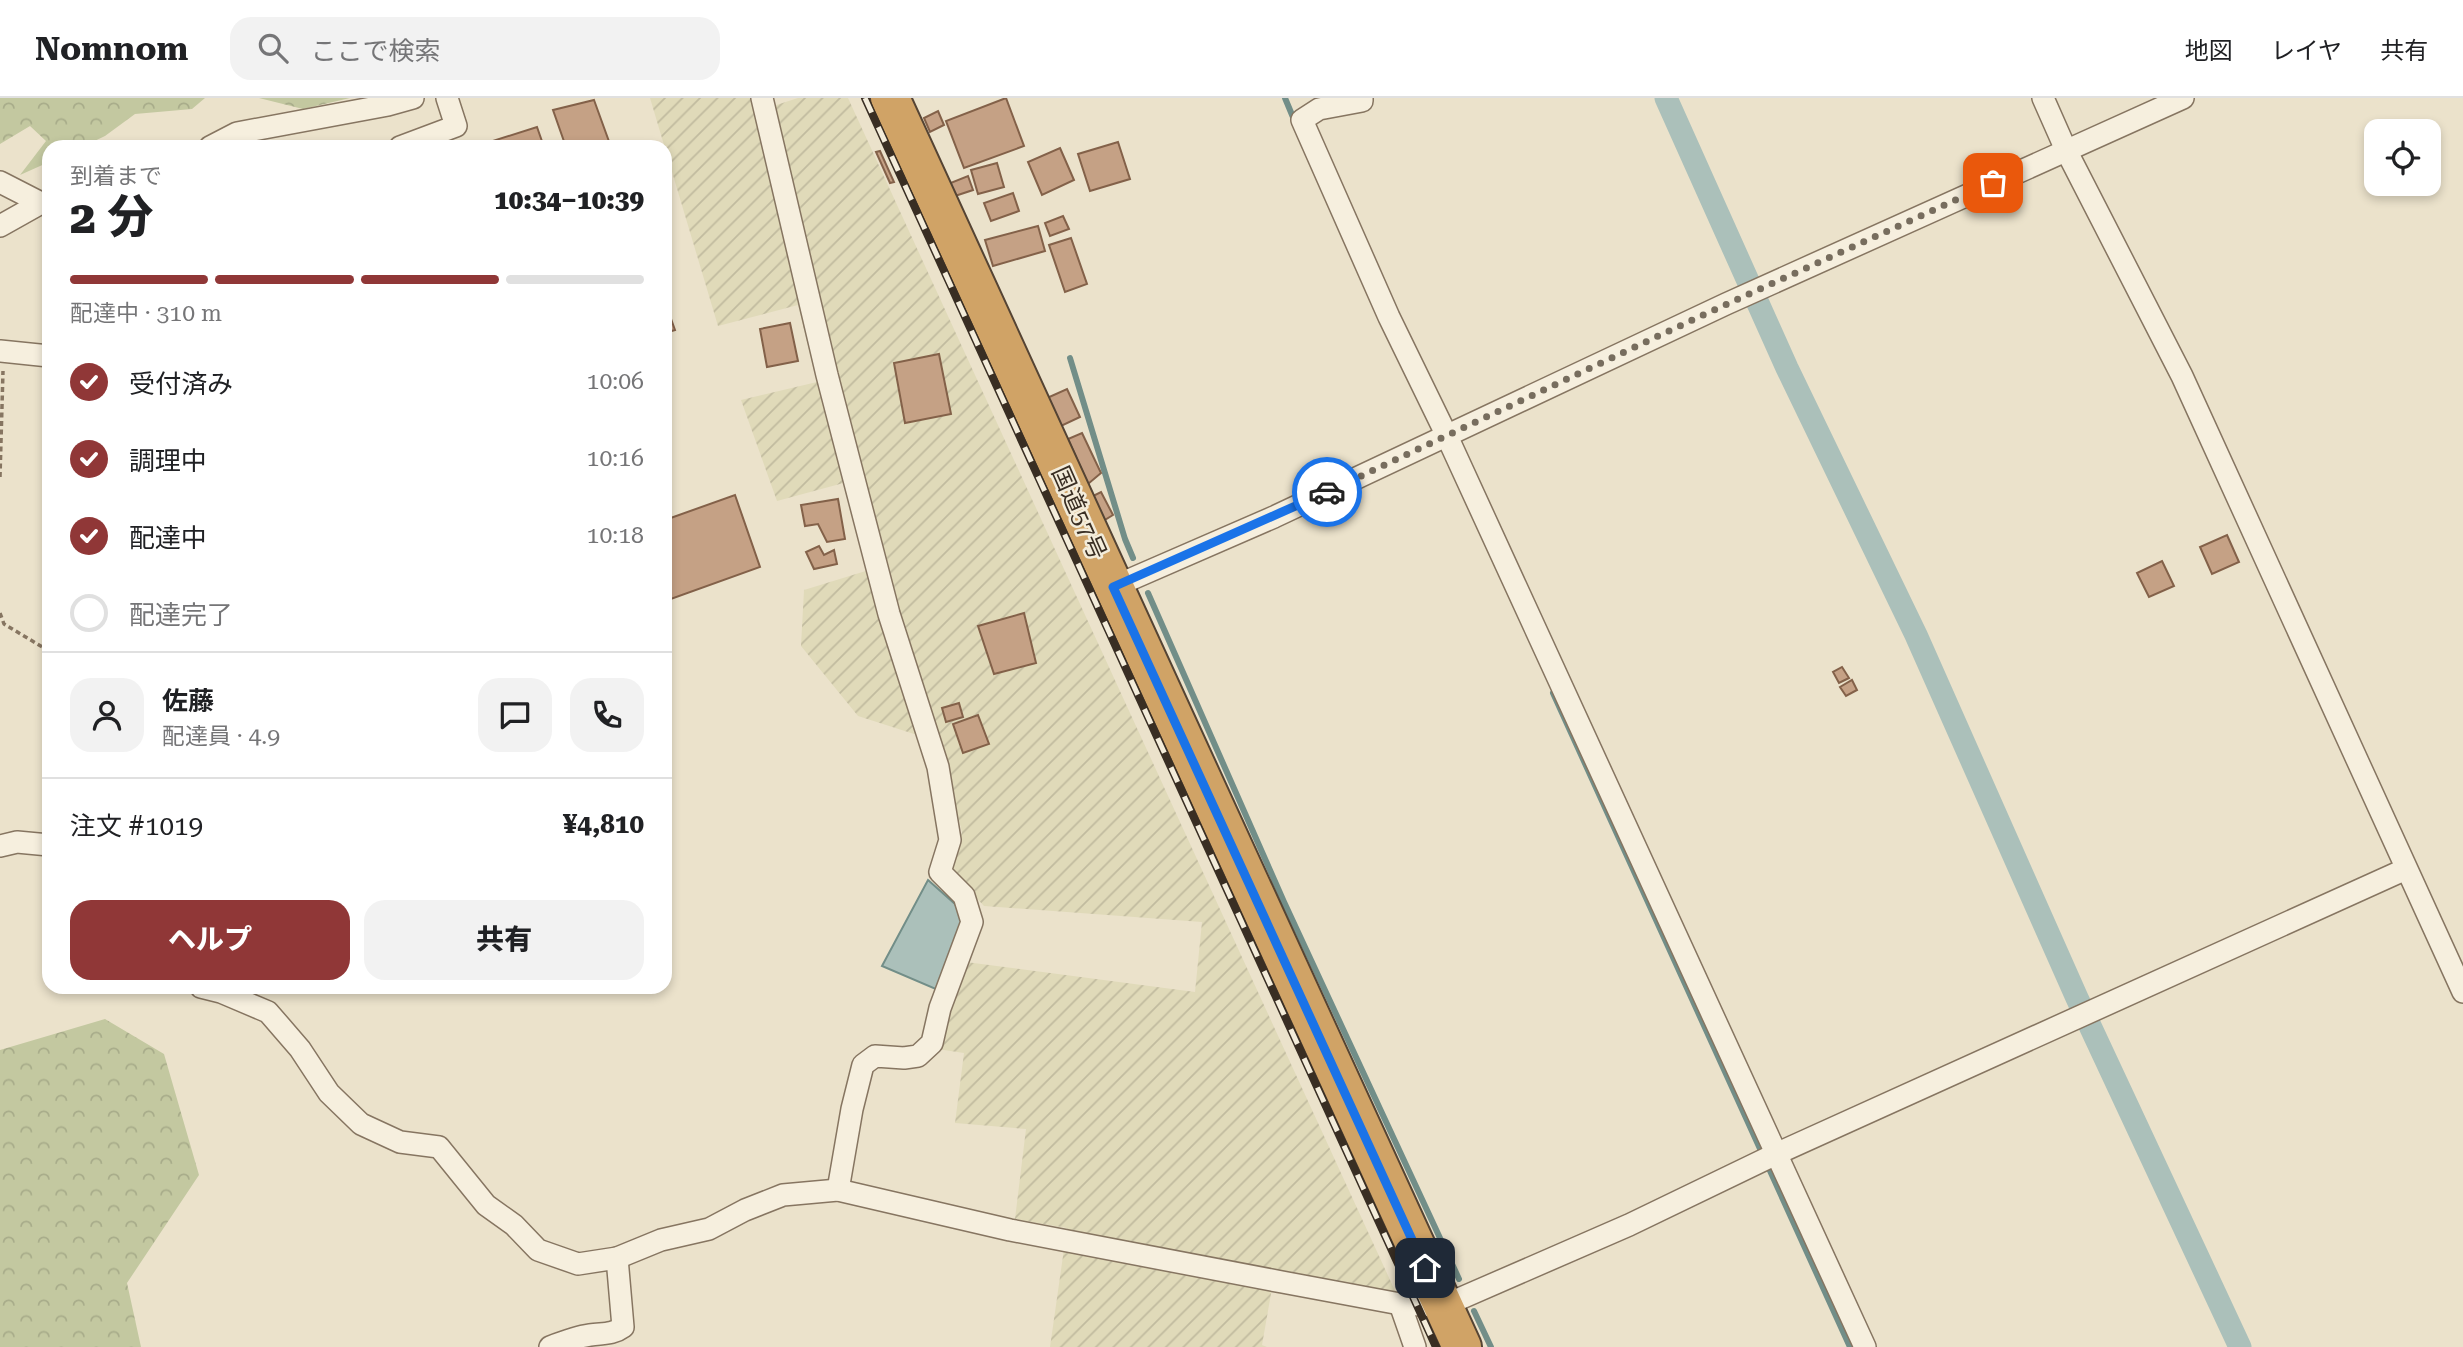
<!DOCTYPE html>
<html lang="ja">
<meta charset="utf-8">
<style>
:root{--surface:#fff;--page:#f2f2f2;--text:#202124;--muted:#757577;--line:#e0e0e0;--accent:#903737}
body{margin:0;font-family:"Roboto Serif","Noto Sans JP",serif;background:var(--page);color:var(--text);height:100vh;display:flex;flex-direction:column;font-size:26px;white-space:nowrap}
*{box-sizing:border-box;margin:0}
p{font-size:23px;color:var(--muted)}
.icon{flex:none;width:38px;height:38px;fill:none;stroke:currentColor;stroke-width:2;stroke-linecap:round;stroke-linejoin:round}
.map{position:relative;flex:1;overflow:hidden}
.drawer{position:absolute;left:42px;top:42px;width:630px;height:854px;display:flex;flex-direction:column;background:var(--surface);border-radius:21px;box-shadow:0 4px 10px #0003}
.drawer>*{flex:none}
.buttons{position:absolute;left:2364px;top:21px;display:grid;gap:14px}
.buttons a{display:grid;place-items:center;width:77px;height:77px;border-radius:14px;background:var(--surface);box-shadow:0 4px 10px #0003;font-size:35px}
.pin{position:absolute;display:grid;place-items:center;width:60px;height:60px;color:#fff;margin:-30px;border-radius:14px;box-shadow:0 4px 10px #0006}
.courier{position:absolute;display:grid;place-items:center;width:70px;height:70px;margin:-35px;border:5px solid #1a73e8;border-radius:50%;background:#fff;color:#222;box-shadow:0 2px 9px #0007}
.head em{font-style:normal;font-weight:800}
.head div{display:flex;flex-direction:column-reverse}
.head{display:flex;align-items:center;justify-content:space-between;height:119px;padding:0 28px}
h1{font-size:46px;font-weight:800;line-height:52px}
.bar{display:grid;grid-template-columns:repeat(4,1fr);gap:10px 7px;align-content:center;height:84px;padding:0 28px}
.bar i{height:9px;border-radius:5px;background:var(--line)}
.bar .selected{background:var(--accent)}
.bar p{grid-column:span 4}
.line{display:flex;align-items:center;gap:18px;padding:0 28px;border-top:2px solid var(--line)}
.line div{flex:1}
.round{display:grid;place-items:center;flex:none;width:74px;height:74px;border-radius:21px;background:var(--page)}
ol{padding:0 28px;list-style:none}
li{display:flex;align-items:center;gap:21px;height:77px}
li p{margin-inline-start:auto}
li .icon{padding:7px;border-radius:50%;background:var(--accent);color:#fff;stroke-width:4}
li:last-child{color:var(--muted)}
li i{width:38px;height:38px;border:4px solid var(--line);border-radius:50%}
.cta{display:flex;gap:14px;margin-top:auto;padding:14px 28px}
.cta a{flex:1;height:80px;border-radius:21px;background:var(--accent);color:#fff;font-size:28px;font-weight:800;line-height:80px;text-align:center}
.cta a+a{background:var(--page);color:var(--text)}
header{display:flex;align-items:center;gap:42px;box-sizing:border-box;height:98px;padding:0 35px;background:var(--surface);border-bottom:2px solid var(--line)}
header strong{font-size:33px}
nav{display:flex;gap:38px;margin-inline-start:auto;font-size:24px}
.search{width:490px;height:63px;background:var(--page);display:flex;align-items:center;gap:18px;box-sizing:border-box;padding:0 24px;border-radius:21px;color:var(--muted);font-size:26px}
.map>svg:first-child{display:block}
</style>
<header>
<strong>Nomnom</strong>
<div class="search"><svg class="icon" aria-label="search" viewBox="0 0 24 24"><circle cx="10" cy="10" r="6"/><path d="M15 15l6 6"/></svg>ここで検索</div>
<nav><a>地図</a><a>レイヤ</a><a>共有</a></nav>
</header>
<div class="map">
<svg width="2463" height="1249" viewBox="0 0 2463 1249">
<defs>
<pattern id="farmland-furrows" width="10" height="10" patternUnits="userSpaceOnUse" patternTransform="scale(1.75)"><rect width="10" height="10" fill="#e0dab9"/><path d="M-1 1l2-2M0 10L10 0M9 11l2-2" fill="none" stroke="#c1bb9f"/></pattern>
<pattern id="forest-crowns" width="20" height="18" patternUnits="userSpaceOnUse" patternTransform="scale(1.75)"><rect width="20" height="18" fill="#c3c8a0"/><path d="M2 6a3 3 0 1 1 6 0M12 15a3 3 0 1 1 6 0" fill="none" stroke="#a8ac8a"/></pattern>
</defs>
<rect width="100%" height="100%" fill="#ebe2cb"/>
<path fill="url(#farmland-furrows)" d="M650,0H761L764,11L798,0H848L1396,1195L1275,1173L1262,1247L1267,1249H1050L1067,1130L1015,1121L1026,1031L955,1025L964,955L937,951L966,864L1195,894L1202,824L984,808L950,772L962,734L939,644L858,618L801,548L804,492L882,468L862,380L777,403L741,302L817,284L798,207L718,228Z"/>
<g fill="url(#forest-crowns)">
<path d="M0,0H205L192,11L135,16L105,38L82,49H49V64L20,77L46,43L30,28L0,46Z"/>
<path d="M259,0H350L303,11Z"/>
<path d="M105,921L164,956L199,1077L127,1185L141,1249H0V952Z"/>
</g>
<path fill="#abc0ba" stroke="#728e88" stroke-width="2" d="M928,782L955,806L965,824L938,892L882,868Z"/>
<g fill="none" stroke-linecap="round" stroke-linejoin="round">
<g stroke="#728e88" stroke-width="6">
<path d="M1285,0L1295,24"/>
<path d="M1070,260L1125,441L1133,460"/>
<path d="M1148,495L1284,804L1459,1181"/>
<path d="M1553,595L1850,1249"/>
<path d="M1474,1213L1491,1249"/>
</g>
<path stroke="#abc0ba" stroke-width="23" d="M1666,0L1787,270L1916,537L2077,900L2240,1249"/>
</g>
<g fill="#c5a185" stroke="#836149" stroke-width="2">
<path d="M1006,0L1024,48L964,70L946,23Z"/>
<path d="M594,2L611,49H566L553,12Z"/>
<path d="M938,13L944,27L930,34L924,20Z"/>
<path d="M537,29L544,49H474Z"/>
<path d="M1118,44L1130,81L1090,93L1078,56Z"/>
<path d="M1060,50L1074,82L1042,97L1028,64Z"/>
<path d="M880,53L894,84L890,85L876,54Z"/>
<path d="M997,65L1004,89L978,96L971,72Z"/>
<path d="M968,78L973,92L952,99L948,86Z"/>
<path d="M1013,95L1019,113L991,123L984,105Z"/>
<path d="M1063,118L1069,131L1050,138L1045,125Z"/>
<path d="M1038,128L1045,153L993,168L985,142Z"/>
<path d="M1071,140L1087,186L1065,194L1049,147Z"/>
<path d="M665,204L675,232L665,235Z"/>
<path d="M790,225L798,263L767,269L760,231Z"/>
<path d="M939,256L951,316L905,325L894,265Z"/>
<path d="M1067,291L1080,319L1061,328L1047,300Z"/>
<path d="M1082,335L1101,375L1088,386L1068,341Z"/>
<path d="M1101,394L1113,417L1103,423L1091,399Z"/>
<path d="M735,397L760,469L668,502L665,495V422Z"/>
<path d="M838,401L845,441L827,444L818,426L805,428L801,407Z"/>
<path d="M2227,437L2239,464L2212,476L2200,449Z"/>
<path d="M819,448L824,457L834,452L837,466L814,471L806,454Z"/>
<path d="M2162,463L2174,488L2149,499L2137,475Z"/>
<path d="M1024,515L1036,565L994,576L978,528Z"/>
<path d="M1842,569L1849,580L1839,585L1833,574Z"/>
<path d="M1852,582L1857,592L1846,598L1840,589Z"/>
<path d="M959,605L963,619L946,624L942,610Z"/>
<path d="M978,617L989,646L963,655L953,626Z"/>
</g>
<g fill="none" stroke-linecap="round" stroke-linejoin="round">
<defs>
<g id="street">
<path d="M762,0L827,277L889,516L938,669L950,742L940,774L964,798L972,824L940,910L932,945L918,958L904,960L875,958L863,967L852,1011L838,1092"/>
<path d="M1362,0V3L1319,11L1302,22L1389,219L1446,336L1865,1249"/>
<path d="M2043,0L2066,52L2182,278L2463,894"/>
<path d="M210,49L237,35L388,7L413,0"/>
<path d="M400,49L456,28L447,0"/>
<path d="M0,84L41,105L49,106"/>
<path d="M0,128L41,105"/>
<path d="M0,253L49,258"/>
<path d="M1113,489L1274,419L1726,206L2183,0"/>
<path d="M0,748L17,744L49,747"/>
<path d="M201,889L221,894L268,914L300,951L329,995L361,1026L400,1044L439,1049L486,1107L514,1127L538,1152L578,1166L617,1160L661,1142L709,1131L745,1112L783,1097L838,1092L1010,1132L1282,1184L1400,1206L1443,1208L1629,1127L1776,1056L2406,771"/>
<path d="M1400,1206L1415,1249"/>
<path d="M550,1249C563,1244 576,1239 590,1237C603,1235 612,1237 623,1229L617,1160"/>
</g>
<path id="highway" d="M890,0L1462,1249"/>
</defs>
<use href="#street" stroke="#867561" stroke-width="24"/>
<use href="#highway" stroke="#554434" stroke-width="42"/>
<g stroke="#867561" stroke-width="3.5" stroke-dasharray="5 3.5" stroke-linecap="butt">
<path d="M0,379L3,273"/>
<path d="M0,515L4,526L49,553"/>
</g>
<use href="#street" stroke="#f6efde" stroke-width="21"/>
<use href="#highway" stroke="#d0a366" stroke-width="38"/>
<defs>
<path id="rail" d="M865,0L1436,1249"/>
</defs>
<use href="#rail" stroke="#392e23" stroke-width="8"/>
<use href="#rail" stroke="#f3ecda" stroke-width="5" stroke-dasharray="16" stroke-linecap="butt"/>
</g>
<g fill="none" stroke-linecap="round" stroke-linejoin="round">
<path stroke="#776d5e" stroke-width="7" stroke-dasharray="0 12.6" d="M1327,394L1703,217L1993,85"/>
<path stroke="#1a73e8" stroke-width="9" d="M1327,394L1113,489L1425,1170"/>
</g>
<g text-anchor="middle" stroke-width="5" stroke-linejoin="round" paint-order="stroke">
<g font-size="24" fill="#392e23" stroke="#f3ecda">
<text transform="translate(1079 415) rotate(66)" y="8">国道57号</text>
</g>
</g>
</svg>
<div class="buttons">
<a><svg class="icon" aria-label="locate" viewBox="0 0 24 24"><circle cx="12" cy="12" r="6"/><path d="M12 2v4M12 18v4M2 12h4M18 12h4"/></svg></a>
</div>
<div class="pin" style="left:1993px;top:85px;background:#ea580c"><svg class="icon" aria-label="bag" viewBox="0 0 24 24"><path d="M5 8h14l-1 12H6zM9 8a3 3 0 0 1 6 0"/></svg></div>
<div class="pin" style="left:1425px;top:1170px;background:#1f2937"><svg class="icon" aria-label="home" viewBox="0 0 24 24"><path d="M3 11l9-7 9 7M6 9v11h12V9"/></svg></div>
<div class="courier" style="left:1327px;top:394px"><svg class="icon" aria-label="car" viewBox="0 0 24 24"><path d="M5 17H2v-5l4-1 3-4h7l3 4 3 1v5h-3M9 17h6M6 11h13"/><circle cx="7" cy="17" r="2"/><circle cx="17" cy="17" r="2"/></svg></div>
<section class="drawer">
<div class="head"><div><h1>2 分</h1><p>到着まで</p></div><em>10:34–10:39</em></div>
<div class="bar"><i class="selected"></i><i class="selected"></i><i class="selected"></i><i></i><p>配達中 · 310 m</p></div>
<ol>
<li><svg class="icon" aria-label="check" viewBox="0 0 24 24"><path d="M5 12l5 5 9-10"/></svg>受付済み<p>10:06</p></li>
<li><svg class="icon" aria-label="check" viewBox="0 0 24 24"><path d="M5 12l5 5 9-10"/></svg>調理中<p>10:16</p></li>
<li><svg class="icon" aria-label="check" viewBox="0 0 24 24"><path d="M5 12l5 5 9-10"/></svg>配達中<p>10:18</p></li>
<li><i></i>配達完了</li>
</ol>
<div class="line" style="height:126px"><a class="round"><svg class="icon" aria-label="person" viewBox="0 0 24 24"><circle cx="12" cy="8" r="4"/><path d="M4 21q1-7 8-7t8 7"/></svg></a><div><b>佐藤</b><p>配達員 · 4.9</p></div><a class="round"><svg class="icon" aria-label="chat" viewBox="0 0 24 24"><path d="M4 5h16v11H9l-5 4z"/></svg></a><a class="round"><svg class="icon" aria-label="phone" viewBox="0 0 24 24"><path d="M5 4h4l2 5-3 2q2 4 5 5l2-3 5 2v4C11 20 4 13 5 4z"/></svg></a></div>
<div class="line" style="height:91px"><div>注文 #1019</div><b>¥4,810</b></div>
<div class="cta"><a>ヘルプ</a><a>共有</a></div>
</section>
</div>
